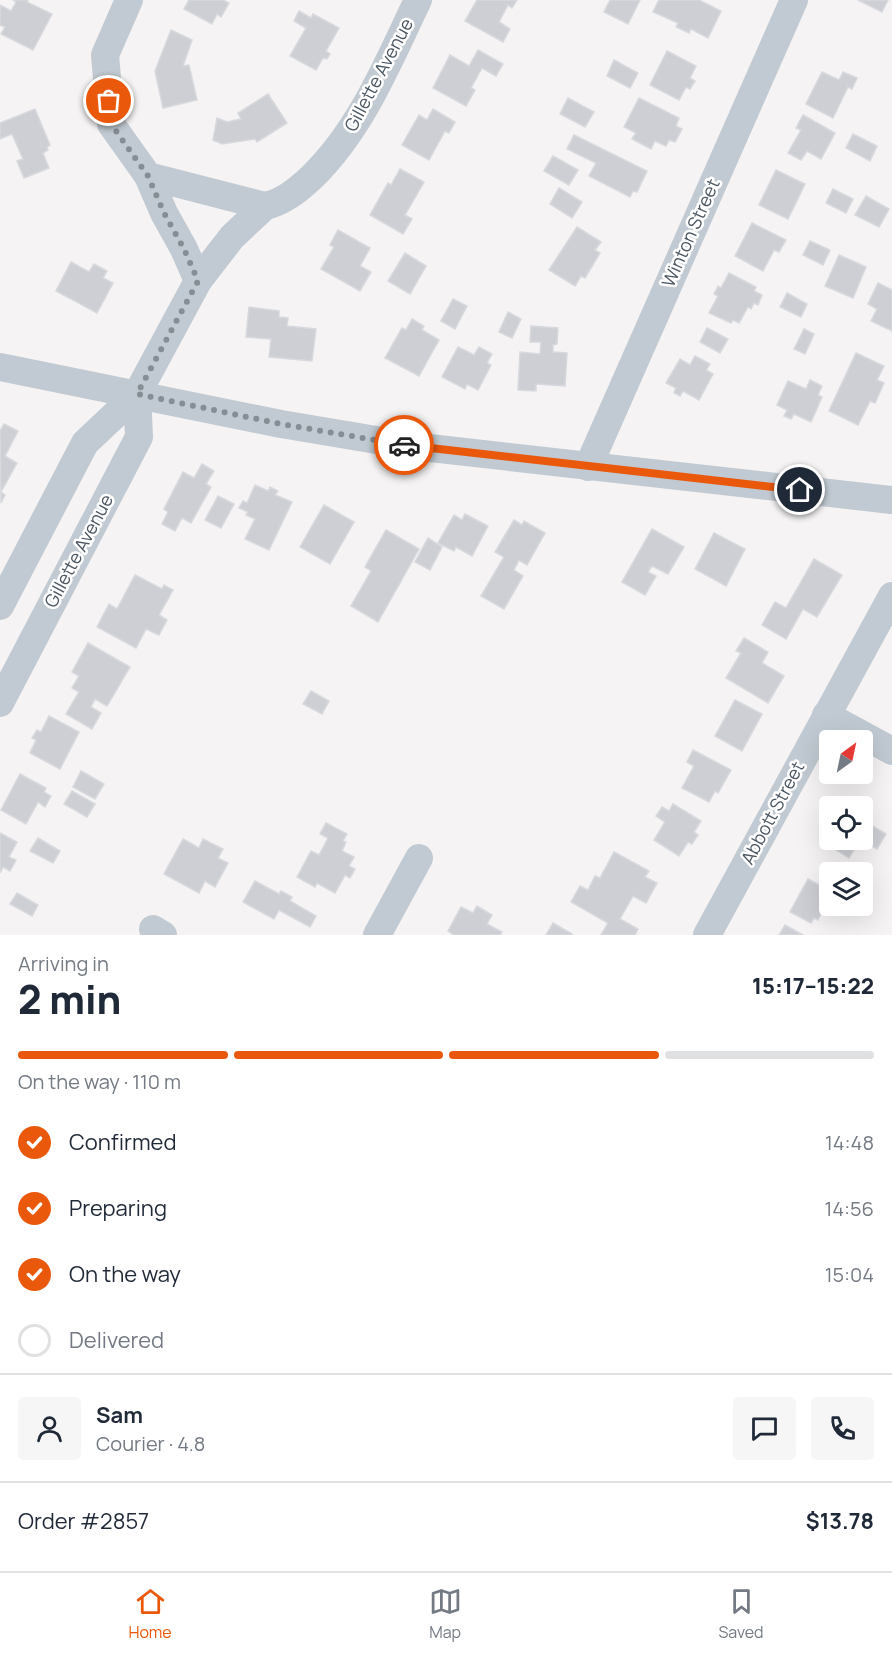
<!DOCTYPE html>
<meta charset="utf-8">
<style>
:root{--surface:#fff;--page:#f6f6f7;--text:#1f2937;--muted:#747a83;--line:#e0e1e3;--accent:#ea580c}
body{margin:0;font-family:Manrope,sans-serif;background:var(--page);color:var(--text);height:100vh;display:flex;flex-direction:column;font-size:22px;white-space:nowrap}
*{box-sizing:border-box;margin:0}
p{font-size:20px;color:var(--muted)}
.icon{flex:none;width:33px;height:33px;fill:none;stroke:currentColor;stroke-width:2;stroke-linecap:round;stroke-linejoin:round}
.map{position:relative;height:935px;overflow:hidden}
.panel{display:flex;flex-direction:column;background:var(--surface);flex:1}
.panel>*{flex:none}
.needle{width:39px;rotate:33deg}
.fabs{position:absolute;left:819px;top:730px;display:grid;gap:12px}
.fabs a{display:grid;place-items:center;width:54px;height:54px;border-radius:6px;background:var(--surface);box-shadow:0 6px 24px #0002;font-size:30px}
.pin{position:absolute;display:grid;place-items:center;width:51px;height:51px;color:#fff;margin:-26px;border:3px solid #fff;border-radius:50%;box-shadow:0 2px 6px #0007}
.courier{position:absolute;display:grid;place-items:center;width:60px;height:60px;margin:-30px;border:4px solid #ea580c;border-radius:50%;background:#fff;color:#222;box-shadow:0 2px 8px #0007}
.head em{font-style:normal;font-weight:800}
.head div{display:flex;flex-direction:column-reverse}
.head{display:flex;align-items:center;justify-content:space-between;height:102px;padding:0 18px}
h1{font-size:39px;font-weight:800;line-height:45px}
.bar{display:grid;grid-template-columns:repeat(4,1fr);gap:9px 6px;align-content:center;height:72px;padding:0 18px}
.bar i{height:8px;border-radius:4px;background:var(--line)}
.bar .current{background:var(--accent)}
.bar p{grid-column:span 4}
.line{display:flex;align-items:center;gap:15px;padding:0 18px;border-top:2px solid var(--line)}
.line div{flex:1}
.round{display:grid;place-items:center;flex:none;width:63px;height:63px;border-radius:6px;background:var(--page)}
ol{padding:0 18px;list-style:none}
li{display:flex;align-items:center;gap:18px;height:66px}
li p{margin-inline-start:auto}
li .icon{padding:6px;border-radius:50%;background:var(--accent);color:#fff;stroke-width:4}
li:last-child{color:var(--muted)}
li i{width:33px;height:33px;border:3px solid var(--line);border-radius:50%}
.tabs{display:flex;justify-content:space-around;align-items:center;height:84px;border-top:2px solid var(--line);background:var(--surface);font-size:16px;color:var(--muted)}
.tabs a{display:grid;justify-items:center;gap:3px}
.tabs .current{color:var(--accent)}
.map>svg:first-child{display:block}
</style>
<div class="map">
<svg width="892" height="935" viewBox="0 0 892 935">
<rect width="100%" height="100%" fill="#f5f3f3"/>
<g fill="#cdcfd5" stroke="#d7d9de" stroke-width="1.5">
<path d="M13,0H28L27,2L52,14L33,50L1,34L5,27L0,25V5L11,11L16,2Z"/>
<path d="M189,0H223L229,3L221,17L217,14L212,24L184,9Z"/>
<path d="M477,0H517L512,8L508,5L499,22L510,29L503,42L465,21Z"/>
<path d="M610,0H640L628,24L604,12Z"/>
<path d="M659,0H699L721,11L708,38L691,29L689,33L676,27L678,23L653,12Z"/>
<path d="M858,0H888L882,12Z"/>
<path d="M299,11L311,18L313,14L339,28L326,51L330,54L327,59L323,58L316,70L290,56L306,28L294,21Z"/>
<path d="M171,30L192,40L183,66L189,65L197,100L163,108L155,71Z"/>
<path d="M478,50L503,64L496,76L482,68L471,88L475,90L466,106L433,88L450,55L469,66Z"/>
<path d="M667,51L696,66L690,78L695,81L690,89L686,87L679,100L650,85Z"/>
<path d="M614,60L638,73L630,88L607,76Z"/>
<path d="M822,72L839,80L843,72L857,78L852,89L848,87L833,118L806,104Z"/>
<path d="M268,94L287,123L257,142L255,139L222,144L213,140L217,118L227,122L241,119L238,113Z"/>
<path d="M568,98L594,112L585,127L560,114Z"/>
<path d="M639,98L679,118L676,126L682,129L675,142L669,140L666,146L655,141L651,149L632,139L636,133L624,127Z"/>
<path d="M35,109L50,145L47,147L48,150L43,153L49,168L24,178L17,161L23,159L12,134L0,139V123Z"/>
<path d="M433,109L455,122L449,133L445,131L429,160L402,145L419,115L427,120Z"/>
<path d="M803,115L835,133L821,159L807,151L801,160L788,153L801,130L796,128Z"/>
<path d="M853,134L877,146L870,161L846,148Z"/>
<path d="M574,135L647,171L637,192L633,191L630,197L589,176L596,163L567,149Z"/>
<path d="M553,156L578,170L569,185L544,171Z"/>
<path d="M400,169L424,182L405,215L412,219L403,234L370,215L388,183L391,185Z"/>
<path d="M776,170L805,184L788,219L759,205Z"/>
<path d="M559,188L582,202L572,218L550,204Z"/>
<path d="M833,189L853,199L846,213L826,203Z"/>
<path d="M866,196L889,209L879,227L855,215Z"/>
<path d="M752,223L786,240L779,252L774,250L763,271L735,256Z"/>
<path d="M577,227L601,242L595,250L600,253L585,278L581,276L575,286L549,270Z"/>
<path d="M338,230L370,248L360,266L371,272L360,291L321,269L334,247L330,245Z"/>
<path d="M810,241L830,250L823,265L803,255Z"/>
<path d="M405,253L426,266L410,294L388,281Z"/>
<path d="M839,255L866,267L853,298L825,286Z"/>
<path d="M71,262L89,272L94,264L107,271L103,278L113,283L97,313L56,291Z"/>
<path d="M729,273L756,287L754,291L762,295L758,305L754,303L751,309L748,307L739,323L733,320L731,323L709,313L718,296L714,294L718,286L721,288Z"/>
<path d="M878,283L892,290V331L871,321L877,309L868,304Z"/>
<path d="M787,293L807,304L801,317L780,307Z"/>
<path d="M453,299L467,306L455,329L441,321Z"/>
<path d="M249,307L279,311V317L288,318L287,326L316,329L312,361L269,357L271,339L246,337Z"/>
<path d="M508,312L521,319L512,338L499,332Z"/>
<path d="M412,319L424,326L422,330L439,340L419,376L385,358L402,328L406,330Z"/>
<path d="M531,326L558,328L557,344L553,345V352L567,353L565,386L536,384V391L518,390L520,352L540,354L541,342H530Z"/>
<path d="M707,328L728,339L720,353L700,342Z"/>
<path d="M804,329L814,334L805,354L794,349Z"/>
<path d="M458,347L474,355L479,347L492,354L487,363L491,365L478,390L467,384L465,389L442,377Z"/>
<path d="M856,353L884,366L877,380L884,383L875,403L870,401L858,425L829,411Z"/>
<path d="M695,356L710,364L706,370L713,374L699,400L683,391L680,396L674,393L676,388L666,383L680,359L690,365Z"/>
<path d="M810,380L822,386L818,395L822,397L811,422L794,414L791,419L784,416L787,410L777,405L788,381L806,389Z"/>
<path d="M4,424L18,431L5,456L17,463L1,492L5,495L1,503L0,431Z"/>
<path d="M202,464L214,471L206,484L211,487L191,523L182,518L175,531L162,524L168,512L164,509L183,472L194,478Z"/>
<path d="M255,485L268,491L270,487L278,491L275,495L292,502L269,550L245,539L255,519L246,515L248,512L239,508L243,501L247,503Z"/>
<path d="M218,496L234,504L221,528L205,520Z"/>
<path d="M324,505L354,522L330,564L300,547Z"/>
<path d="M465,514L488,526L472,556L456,547L454,551L438,543L454,515L462,520Z"/>
<path d="M514,520L522,525L524,521L545,533L527,565L519,560L514,570L523,576L504,609L481,596L504,557L495,552Z"/>
<path d="M652,529L684,547L668,574L652,566L648,572L656,576L645,595L622,582Z"/>
<path d="M386,530L419,549L378,622L351,606L371,571L365,567Z"/>
<path d="M714,533L745,549L726,586L695,569Z"/>
<path d="M428,538L442,547L430,570L415,562Z"/>
<path d="M814,559L842,575L817,617L803,609L786,639L762,625L775,602L786,608Z"/>
<path d="M135,575L162,589L164,585L173,590L159,615L167,620L159,635L146,629L136,648L97,627L109,604L117,609Z"/>
<path d="M744,638L768,652L762,663L784,676L768,703L726,678L741,653L736,651Z"/>
<path d="M88,643L130,667L107,706L95,699L91,707L101,713L92,729L66,714L79,692L72,688L79,676L72,672Z"/>
<path d="M311,691L329,701L322,714L303,704Z"/>
<path d="M735,700L762,714L742,751L715,736Z"/>
<path d="M49,716L79,732L60,769L30,753L36,740L32,738L37,730L41,732Z"/>
<path d="M693,750L731,770L718,793L715,791L709,802L682,788L694,766L687,762Z"/>
<path d="M81,771L104,784L95,799L73,787Z"/>
<path d="M20,774L46,788L44,792L51,796L45,807L38,802L26,824L1,810Z"/>
<path d="M72,791L95,804L87,817L64,804Z"/>
<path d="M673,804L701,821L694,832L698,835L692,844L688,842L679,856L654,840L665,822L656,816L662,807L669,811Z"/>
<path d="M862,820L886,834L877,849L862,840Z"/>
<path d="M326,823L347,834L343,841L346,842L342,851L354,857L349,866L355,869L350,878L345,875L335,893L317,883L315,887L297,877L311,851L319,855L328,838L320,834Z"/>
<path d="M0,833L17,842L9,857L16,860L10,871L3,867L0,873Z"/>
<path d="M830,834V840H860L849,858L825,843Z"/>
<path d="M38,838L60,851L53,863L30,851Z"/>
<path d="M183,839L199,848L203,839L223,849L218,858L228,863L215,887L205,881L199,893L164,874Z"/>
<path d="M614,852L649,871L645,877L657,883L646,903L633,896L620,919L638,929L635,935H601L608,923L571,902L580,886L588,890L595,876L600,878Z"/>
<path d="M808,879L830,891V906H832L827,915L822,912L818,920L814,918L811,923L790,912Z"/>
<path d="M255,881L279,894L281,891L292,897L290,901L316,916L310,927L279,910L274,919L243,902Z"/>
<path d="M17,893L38,905L32,916L10,904Z"/>
<path d="M477,906L492,915L487,924L502,932L500,935H454L448,931L461,907L473,913Z"/>
<path d="M553,923L572,934V935H546Z"/>
<path d="M785,925L803,935H779Z"/>
</g>
<g fill="none" stroke-linecap="round" stroke-linejoin="round">
<g stroke="#c1cad2" stroke-width="28">
<path d="M129,0L105,55L111,124L148,176L265,206"/>
<path d="M148,176L164,213L184,249L198,281"/>
<path d="M0,367L281,424L412,446L892,500"/>
<path d="M588,467L794,0"/>
<path d="M0,606L85,443L137,394L198,281L232,237L265,206C284,202 299,189 312,177C362,128 388,62 418,0"/>
<path d="M0,703L139,437L137,394"/>
<path d="M826,715L892,751"/>
<path d="M153,929L163,935"/>
<path d="M377,935L419,858"/>
<path d="M707,935L892,596"/>
</g>
</g>
<g fill="none" stroke-linecap="round" stroke-linejoin="round">
<path stroke="#868d94" stroke-width="6" stroke-dasharray="0 10.8" d="M109,101L111,124L148,176L164,213L184,249L198,281L137,394L281,424L404,445"/>
<path stroke="#ea580c" stroke-width="8" d="M404,445L800,490"/>
</g>
<g text-anchor="middle" stroke-width="5" stroke-linejoin="round" paint-order="stroke">
<g font-size="18" fill="#4a5661" stroke="#fff">
<text transform="translate(379 75) rotate(-62)" y="6">Gillette Avenue</text>
<text transform="translate(691 233) rotate(-66)" y="6">Winton Street</text>
<text transform="translate(79 551) rotate(-62)" y="6">Gillette Avenue</text>
<text transform="translate(773 813) rotate(-62)" y="6">Abbott Street</text>
</g>
</g>
</svg>
<div class="fabs">
<a><svg class="needle" viewBox="-14 -14 28 28"><path d="M0-13l5 13h-10z" fill="#e53935"/><path d="M0 13l5-13h-10z" fill="#747a83"/></svg></a>
<a><svg class="icon" aria-label="locate" viewBox="0 0 24 24"><circle cx="12" cy="12" r="6"/><path d="M12 2v4M12 18v4M2 12h4M18 12h4"/></svg></a>
<a><svg class="icon" aria-label="layers" viewBox="0 0 24 24"><path d="M12 4l9 5-9 5-9-5zM3 14l9 5 9-5"/></svg></a>
</div>
<div class="pin" style="left:109px;top:101px;background:#ea580c"><svg class="icon" aria-label="bag" viewBox="0 0 24 24"><path d="M5 8h14l-1 12H6zM9 8a3 3 0 0 1 6 0"/></svg></div>
<div class="pin" style="left:800px;top:490px;background:#1f2937"><svg class="icon" aria-label="home" viewBox="0 0 24 24"><path d="M3 11l9-7 9 7M6 9v11h12V9"/></svg></div>
<div class="courier" style="left:404px;top:445px"><svg class="icon" aria-label="car" viewBox="0 0 24 24"><path d="M5 17H2v-5l4-1 3-4h7l3 4 3 1v5h-3M9 17h6M6 11h13"/><circle cx="7" cy="17" r="2"/><circle cx="17" cy="17" r="2"/></svg></div>
</div>
<section class="panel">
<div class="head"><div><h1>2 min</h1><p>Arriving in</p></div><em>15:17–15:22</em></div>
<div class="bar"><i class="current"></i><i class="current"></i><i class="current"></i><i></i><p>On the way · 110 m</p></div>
<ol>
<li><svg class="icon" aria-label="check" viewBox="0 0 24 24"><path d="M5 12l5 5 9-10"/></svg>Confirmed<p>14:48</p></li>
<li><svg class="icon" aria-label="check" viewBox="0 0 24 24"><path d="M5 12l5 5 9-10"/></svg>Preparing<p>14:56</p></li>
<li><svg class="icon" aria-label="check" viewBox="0 0 24 24"><path d="M5 12l5 5 9-10"/></svg>On the way<p>15:04</p></li>
<li><i></i>Delivered</li>
</ol>
<div class="line" style="height:108px"><a class="round"><svg class="icon" aria-label="person" viewBox="0 0 24 24"><circle cx="12" cy="8" r="4"/><path d="M4 21q1-7 8-7t8 7"/></svg></a><div><b>Sam</b><p>Courier · 4.8</p></div><a class="round"><svg class="icon" aria-label="chat" viewBox="0 0 24 24"><path d="M4 5h16v11H9l-5 4z"/></svg></a><a class="round"><svg class="icon" aria-label="phone" viewBox="0 0 24 24"><path d="M5 4h4l2 5-3 2q2 4 5 5l2-3 5 2v4C11 20 4 13 5 4z"/></svg></a></div>
<div class="line" style="height:78px"><div>Order #2857</div><b>$13.78</b></div>
</section>
<nav class="tabs">
<a class="current"><svg class="icon" aria-label="home" viewBox="0 0 24 24"><path d="M3 11l9-7 9 7M6 9v11h12V9"/></svg>Home</a>
<a><svg class="icon" aria-label="map" viewBox="0 0 24 24"><path d="M3 6l6-2 6 2 6-2v14l-6 2-6-2-6 2zM9 4v14M15 6v14"/></svg>Map</a>
<a><svg class="icon" aria-label="saved" viewBox="0 0 24 24"><path d="M7 4h10v16l-5-4-5 4z"/></svg>Saved</a>
</nav>
